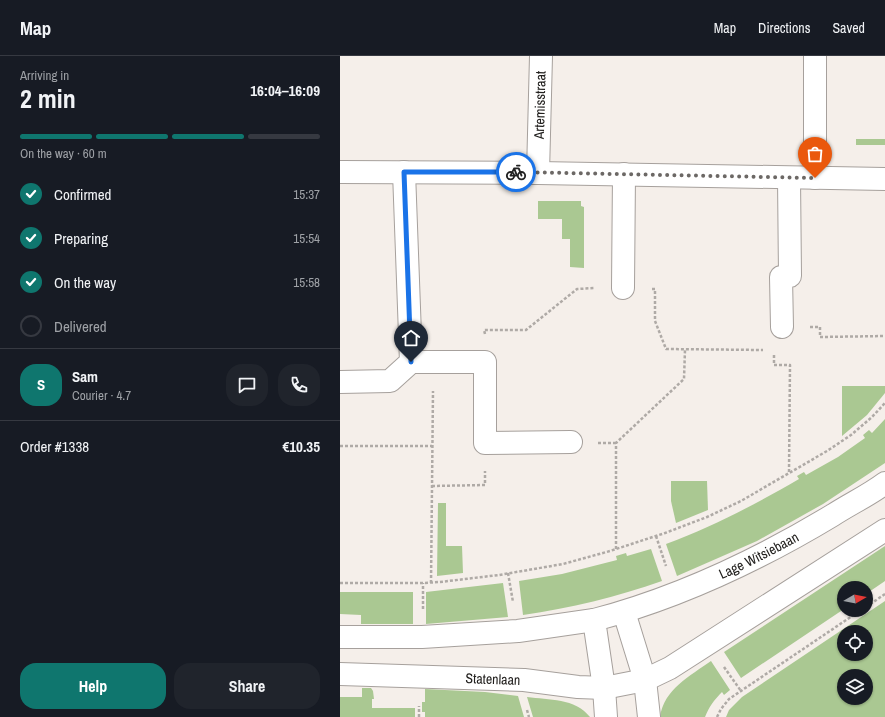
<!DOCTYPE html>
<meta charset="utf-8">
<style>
:root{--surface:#171b24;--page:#20242c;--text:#f1f3f6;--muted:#9ea1a6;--line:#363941;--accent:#0f766e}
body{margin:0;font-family:"Archivo Narrow",sans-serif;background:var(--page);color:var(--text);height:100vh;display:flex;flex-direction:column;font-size:15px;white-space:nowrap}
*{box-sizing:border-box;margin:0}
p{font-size:13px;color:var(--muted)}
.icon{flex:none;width:22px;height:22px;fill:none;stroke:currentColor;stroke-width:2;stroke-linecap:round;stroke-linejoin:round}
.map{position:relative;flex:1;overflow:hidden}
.details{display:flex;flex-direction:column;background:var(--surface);width:340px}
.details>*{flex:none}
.needle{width:26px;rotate:80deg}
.controls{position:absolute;left:497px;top:525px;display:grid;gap:8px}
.controls a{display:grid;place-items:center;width:36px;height:36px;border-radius:50%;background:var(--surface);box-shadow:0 1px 3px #0004;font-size:20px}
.pin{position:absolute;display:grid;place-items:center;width:34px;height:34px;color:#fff;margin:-41px -17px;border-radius:50% 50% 50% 0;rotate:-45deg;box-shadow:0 0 4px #0007}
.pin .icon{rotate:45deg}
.courier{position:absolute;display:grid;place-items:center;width:40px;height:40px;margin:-20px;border:3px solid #1a73e8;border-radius:50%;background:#fff;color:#222;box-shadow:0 1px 5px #0007}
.summary em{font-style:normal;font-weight:700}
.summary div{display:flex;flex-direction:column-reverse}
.summary{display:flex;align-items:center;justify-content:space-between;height:68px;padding:0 20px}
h1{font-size:26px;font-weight:700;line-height:30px}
.bar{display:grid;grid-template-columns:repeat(4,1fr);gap:6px 4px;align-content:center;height:48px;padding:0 20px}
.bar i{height:5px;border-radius:3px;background:var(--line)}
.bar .selected{background:var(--accent)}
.bar p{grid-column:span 4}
.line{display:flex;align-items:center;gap:10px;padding:0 20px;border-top:1px solid var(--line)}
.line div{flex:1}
.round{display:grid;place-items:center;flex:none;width:42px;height:42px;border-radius:16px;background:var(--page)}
ol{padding:0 20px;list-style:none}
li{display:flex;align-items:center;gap:12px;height:44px}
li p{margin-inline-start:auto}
li .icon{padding:4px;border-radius:50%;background:var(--accent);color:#fff;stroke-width:4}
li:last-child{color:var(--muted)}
li i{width:22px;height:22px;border:2px solid var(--line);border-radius:50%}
.cta{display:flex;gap:8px;margin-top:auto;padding:8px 20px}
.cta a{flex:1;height:46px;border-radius:16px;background:var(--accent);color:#fff;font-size:16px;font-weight:700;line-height:46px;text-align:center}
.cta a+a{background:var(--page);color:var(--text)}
header{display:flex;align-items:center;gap:24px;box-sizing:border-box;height:56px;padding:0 20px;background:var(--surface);border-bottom:1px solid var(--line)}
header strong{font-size:19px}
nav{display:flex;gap:22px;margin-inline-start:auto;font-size:14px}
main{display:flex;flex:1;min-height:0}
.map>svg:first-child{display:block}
</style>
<header>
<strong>Map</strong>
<nav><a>Map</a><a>Directions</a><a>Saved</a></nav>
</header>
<main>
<section class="details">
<div class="summary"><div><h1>2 min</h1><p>Arriving in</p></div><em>16:04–16:09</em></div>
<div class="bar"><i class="selected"></i><i class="selected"></i><i class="selected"></i><i></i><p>On the way · 60 m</p></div>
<ol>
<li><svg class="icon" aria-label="check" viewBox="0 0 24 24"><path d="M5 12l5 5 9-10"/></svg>Confirmed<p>15:37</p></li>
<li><svg class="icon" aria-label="check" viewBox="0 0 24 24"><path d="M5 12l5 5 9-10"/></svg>Preparing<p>15:54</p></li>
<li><svg class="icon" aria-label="check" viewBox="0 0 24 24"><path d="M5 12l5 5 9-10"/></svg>On the way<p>15:58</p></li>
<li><i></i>Delivered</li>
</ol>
<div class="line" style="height:72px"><b class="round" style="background:var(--accent);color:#fff">S</b><div><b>Sam</b><p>Courier · 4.7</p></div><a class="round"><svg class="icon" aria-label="chat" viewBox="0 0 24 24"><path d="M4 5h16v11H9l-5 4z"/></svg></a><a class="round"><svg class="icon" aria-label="phone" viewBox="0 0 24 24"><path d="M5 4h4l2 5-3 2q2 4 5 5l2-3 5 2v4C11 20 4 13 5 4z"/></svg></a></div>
<div class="line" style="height:52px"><div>Order #1338</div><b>€10.35</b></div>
<div class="cta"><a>Help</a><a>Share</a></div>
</section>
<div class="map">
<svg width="545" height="661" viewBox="0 0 545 661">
<rect width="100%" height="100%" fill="#f5efea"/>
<g fill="#aac892" fill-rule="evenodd">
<rect x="516" y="83" width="29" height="6"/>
<path d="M198,145H241V150L244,151V212L230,211V183H222V163H198Z"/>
<path d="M502,330H545V337L527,359L502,380Z"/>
<path d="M545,363V407L483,448L417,485L337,520L326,488C374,470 414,449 459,423L457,420L464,416L466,419L498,401L525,382L523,379L529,374L532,377Z"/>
<path d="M331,425H367L368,454L336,467L331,445Z"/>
<path d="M98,447H106V490H122L123,517L97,520Z"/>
<path d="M545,490V525L526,538V532H504V553L401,622L384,596Z"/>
<path d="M311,493L322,525C277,541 230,552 183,559L179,525L222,518L277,504L276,500L286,497L287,500Z"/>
<path d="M163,527L168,561L86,568V536Z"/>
<path d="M0,536H73V568H21V559L0,558Z"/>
<path d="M545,545V661H386L389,654L402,641ZM504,576H526V598H504ZM504,620H526V642H504Z"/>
<path d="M371,605L390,634L384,639L382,636C374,644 369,651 365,661H320C324,633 350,620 371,605Z"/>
<path d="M22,632H31L33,635L34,643H32V652H75V661H0V641H22Z"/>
<path d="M85,633L145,636L178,640L184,661H85V656H82V646H85Z"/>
<path d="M187,641C209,644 235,642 250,661H193Z"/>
</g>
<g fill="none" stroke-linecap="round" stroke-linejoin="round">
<defs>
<g id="minor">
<path d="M475,0V122"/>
<path id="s1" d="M0,116L198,117L201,0"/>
<path d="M198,117L545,123"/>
<path d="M283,232L284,118"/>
<path d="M442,271L441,221L450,220L449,122"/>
<path d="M71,306H145V387L231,386"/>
<path d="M0,326L50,325L71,306L64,116"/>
<path d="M284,556L305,624L309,661"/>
<path d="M0,581H82L178,575L254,564"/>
<path id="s2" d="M0,618L184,624L238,631L264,632L305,624L330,612L545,474"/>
<path id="s3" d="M266,661L264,632L254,564C338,542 420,503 493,459C510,448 529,439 545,427"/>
</g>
</defs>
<use href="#minor" stroke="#a6a09c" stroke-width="24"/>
<g stroke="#afaaa6" stroke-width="2.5" stroke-dasharray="3 2" stroke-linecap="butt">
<path d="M312,233H315V265L326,293L423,294"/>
<path d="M470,271H480V281L545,280"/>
<path d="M145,278L144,274H186L237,233L255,232"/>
<path d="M434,299V309H450L449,416"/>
<path d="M258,387H276"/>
<path d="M0,390H92"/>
<path d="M92,430L145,429V415"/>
<path d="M316,480L326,510"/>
<path d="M276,493V387L344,323L345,294"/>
<path d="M168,517L173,546"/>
<path d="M0,527H83L100,526L159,519L223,508L270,495L325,477L367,461L401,445L487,395L511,379L532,361L545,347"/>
<path d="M91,527L93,335"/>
<path d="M526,551L545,538"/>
<path d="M83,553V527"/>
<path d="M384,611L401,635"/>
<path d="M187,654L189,661"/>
<path d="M79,661V650"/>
<path d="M377,661L381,653L389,643L521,554"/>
</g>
<use href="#minor" stroke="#fff" stroke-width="22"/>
</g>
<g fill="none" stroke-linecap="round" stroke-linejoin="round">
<path stroke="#6c6865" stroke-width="4" stroke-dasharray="0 7.2" d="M176,116L475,122"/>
<path stroke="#1a73e8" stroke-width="5" d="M71,306L64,116H176"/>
</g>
<g text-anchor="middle" stroke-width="4" stroke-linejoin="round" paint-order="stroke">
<g font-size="14" fill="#22201e" stroke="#fff">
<text dy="5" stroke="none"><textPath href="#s1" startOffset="266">Artemisstraat</textPath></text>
<text dy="5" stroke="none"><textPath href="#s3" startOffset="275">Lage Witsiebaan</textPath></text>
<text dy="5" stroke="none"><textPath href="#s2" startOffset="153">Statenlaan</textPath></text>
</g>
</g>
</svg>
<div class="controls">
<a><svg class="needle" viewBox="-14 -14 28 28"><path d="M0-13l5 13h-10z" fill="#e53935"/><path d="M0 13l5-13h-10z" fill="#9ea1a6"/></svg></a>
<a><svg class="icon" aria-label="locate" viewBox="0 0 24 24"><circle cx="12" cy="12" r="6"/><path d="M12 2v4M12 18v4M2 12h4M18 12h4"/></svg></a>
<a><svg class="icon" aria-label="layers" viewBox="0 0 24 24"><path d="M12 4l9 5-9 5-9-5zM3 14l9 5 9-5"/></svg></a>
</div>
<div class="pin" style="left:475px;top:122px;background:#ea580c"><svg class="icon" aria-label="bag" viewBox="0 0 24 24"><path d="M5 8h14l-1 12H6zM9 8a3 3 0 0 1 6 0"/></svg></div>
<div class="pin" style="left:71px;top:306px;background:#1f2937"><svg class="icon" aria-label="home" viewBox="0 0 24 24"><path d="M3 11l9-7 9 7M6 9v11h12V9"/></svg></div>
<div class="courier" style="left:176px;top:116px"><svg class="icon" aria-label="bike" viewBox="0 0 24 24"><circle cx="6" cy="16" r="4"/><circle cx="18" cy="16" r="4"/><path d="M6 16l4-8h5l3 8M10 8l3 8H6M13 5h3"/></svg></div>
</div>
</main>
